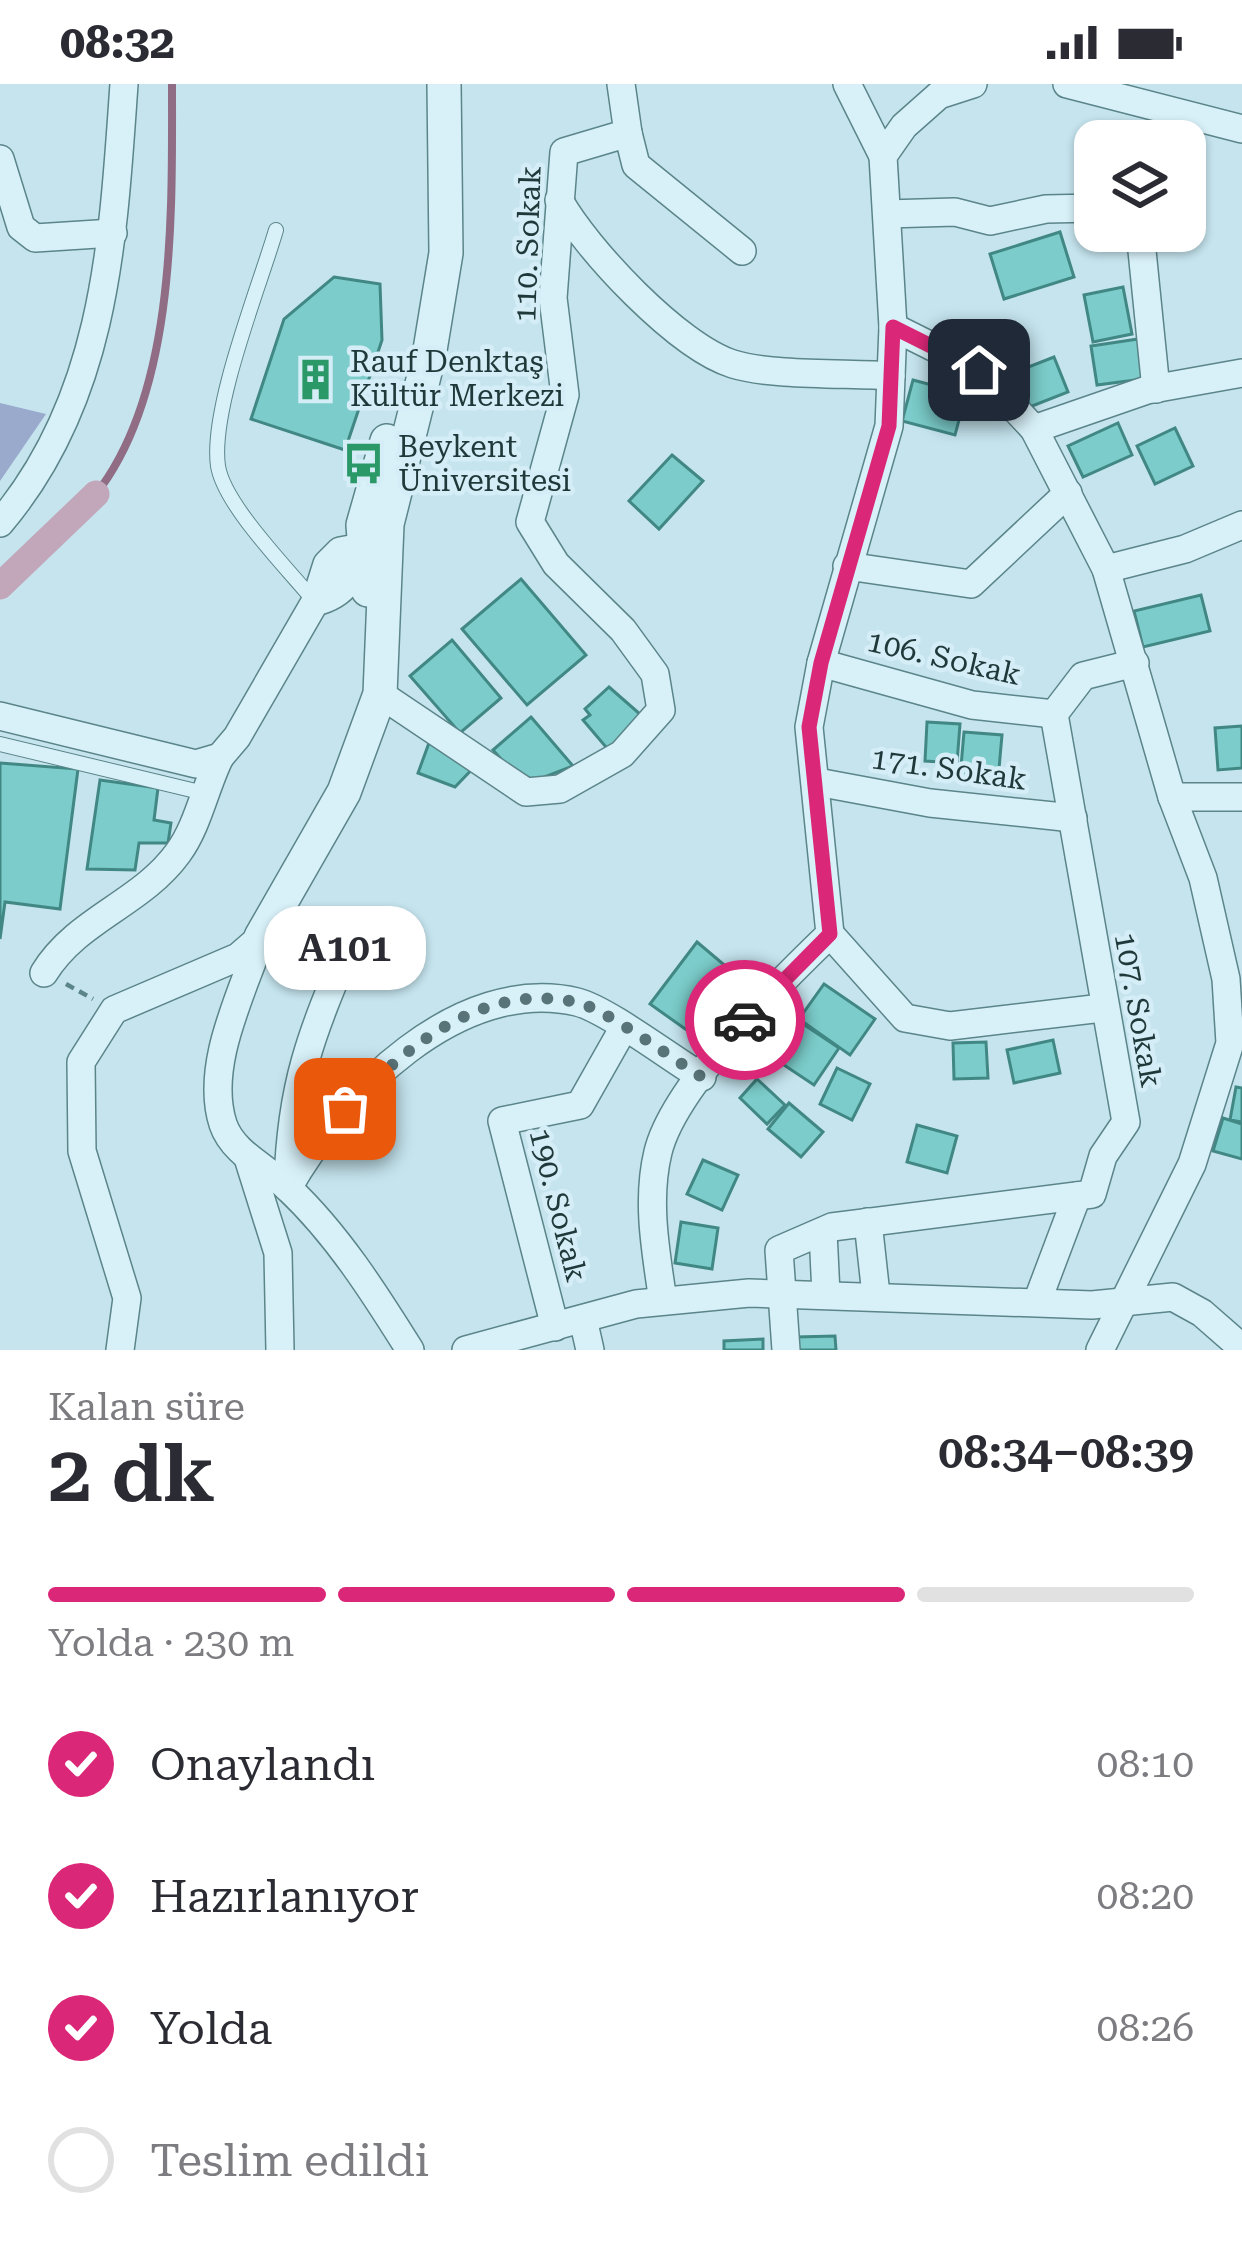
<!DOCTYPE html>
<html lang="tr">
<meta charset="utf-8">
<style>
:root{--surface:#fff;--page:#f7f7f7;--text:#2b2b33;--muted:#7c7c81;--line:#e1e1e2;--accent:#db2777}
body{margin:0;font-family:"Roboto Serif",serif;background:var(--page);color:var(--text);height:100vh;display:flex;flex-direction:column;font-size:45px;white-space:nowrap}
*{box-sizing:border-box;margin:0}
p{font-size:39px;color:var(--muted)}
.icon{flex:none;width:66px;height:66px;fill:none;stroke:currentColor;stroke-width:2;stroke-linecap:round;stroke-linejoin:round}
.map{position:relative;height:1266px;overflow:hidden}
.panel{display:flex;flex-direction:column;background:var(--surface);flex:1}
.panel>*{flex:none}
.buttons{position:absolute;left:1074px;top:36px;display:grid;gap:24px}
.buttons a{display:grid;place-items:center;width:132px;height:132px;border-radius:24px;background:var(--surface);box-shadow:0 3px 9px #0004;font-size:60px}
.pin{position:absolute;display:grid;place-items:center;width:102px;height:102px;color:#fff;margin:-51px;border-radius:24px;box-shadow:0 6px 18px #0006}
.courier{position:absolute;display:grid;place-items:center;width:120px;height:120px;margin:-60px;border:9px solid #db2777;border-radius:50%;background:#fff;color:#222;box-shadow:0 3px 15px #0007}
.bubble{position:absolute;height:84px;border-radius:36px;background:var(--surface);box-shadow:0 3px 9px #0004;font-size:39px;font-weight:600;line-height:84px;text-align:center}
.head em{font-style:normal;font-weight:600}
.head div{display:flex;flex-direction:column-reverse}
.head{display:flex;align-items:center;justify-content:space-between;height:204px;padding:0 48px}
h1{font-size:78px;font-weight:600;line-height:90px}
.bar{display:grid;grid-template-columns:repeat(4,1fr);gap:18px 12px;align-content:center;height:144px;padding:0 48px}
.bar i{height:15px;border-radius:9px;background:var(--line)}
.bar .on{background:var(--accent)}
.bar p{grid-column:span 4}
ol{padding:0 48px;list-style:none}
li{display:flex;align-items:center;gap:36px;height:132px}
li p{margin-inline-start:auto}
li .icon{padding:12px;border-radius:50%;background:var(--accent);color:#fff;stroke-width:4}
li:last-child{color:var(--muted)}
li i{width:66px;height:66px;border:6px solid var(--line);border-radius:50%}
.status{display:flex;justify-content:space-between;align-items:center;height:84px;padding:0 60px;background:var(--surface);direction:ltr}
.status svg{height:33px;fill:currentColor}
.map>svg:first-child{display:block}
</style>
<div class="status"><b>08:32</b><svg viewBox="0 0 49 12"><path d="M0 12V9h3v3zM5 12V6h3v6zM10 12V3h3v9zM15 12V0h3v12zM26 1h20v11H26zM47 4h2v5h-2z"/></svg></div>
<div class="map">
<svg width="1242" height="1266" viewBox="0 0 1242 1266">
<rect width="100%" height="100%" fill="#c5e4ee"/>
<path fill="#9ac" d="M0,319L46,330L0,397Z"/>
<g fill="none" stroke-linecap="round" stroke-linejoin="round">
<path stroke="#906d85" stroke-width="8" d="M96,410C177,307 172,126 172,0"/>
<path stroke="#c2a7bb" stroke-width="27" d="M0,502L96,410"/>
</g>
<g fill="#7bccca" stroke="#418885" stroke-width="3">
<path d="M1060,148L1074,193L1004,215L990,170Z"/>
<path d="M334,193L380,200L382,256L345,366L251,335L284,235Z"/>
<path d="M1123,203L1132,250L1093,258L1084,211Z"/>
<path d="M1138,255L1143,295L1097,301L1091,262Z"/>
<path d="M1054,273L1068,308L1022,326L1008,291Z"/>
<path d="M913,296L966,310L955,351L902,337Z"/>
<path d="M1118,339L1132,371L1083,393L1068,362Z"/>
<path d="M1175,344L1193,382L1155,400L1137,362Z"/>
<path d="M672,371L703,397L659,445L629,417Z"/>
<path d="M521,495L586,571L527,621L462,545Z"/>
<path d="M1201,511L1210,547L1143,563L1134,527Z"/>
<path d="M452,556L501,614L460,649L410,592Z"/>
<path d="M609,603L649,638L611,669L583,636L590,631L585,625Z"/>
<path d="M531,633L573,682L524,701L493,666Z"/>
<path d="M927,638L960,640L957,679L925,677Z"/>
<path d="M1242,642V684L1218,686L1215,644Z"/>
<path d="M433,648L482,675L455,703L418,689Z"/>
<path d="M964,648L1002,651L998,696L960,694Z"/>
<path d="M0,679L78,685L60,825L5,818L0,855Z"/>
<path d="M100,696L158,704L154,736L171,739L168,759H139L135,786L87,785Z"/>
<path d="M697,858L748,901L705,959L650,920Z"/>
<path d="M824,900L875,935L850,971L799,935Z"/>
<path d="M788,930L839,964L814,1001L763,967Z"/>
<path d="M1053,956L1060,989L1014,999L1007,966Z"/>
<path d="M986,958L988,994L954,995L953,959Z"/>
<path d="M837,984L870,1000L852,1036L820,1020Z"/>
<path d="M757,995L785,1021L767,1040L740,1014Z"/>
<path d="M1236,1003L1242,1004V1038L1230,1036Z"/>
<path d="M789,1019L823,1048L801,1073L768,1045Z"/>
<path d="M1223,1034L1242,1040V1075L1213,1067Z"/>
<path d="M917,1041L957,1052L947,1089L907,1078Z"/>
<path d="M703,1076L738,1091L722,1126L687,1110Z"/>
<path d="M681,1138L718,1144L712,1185L675,1179Z"/>
<path d="M835,1252L836,1266H797L796,1253Z"/>
<path d="M763,1255V1266H724V1257Z"/>
</g>
<g fill="none" stroke-linecap="round" stroke-linejoin="round">
<defs>
<g id="service">
<path d="M276,146C259,204 210,325 218,382C224,421 289,486 315,518"/>
<path d="M0,660L204,709"/>
</g>
<g id="minor">
<path d="M847,0L883,72"/>
<path d="M1067,0L1242,45"/>
<path d="M628,49L636,81L742,167"/>
<path d="M0,75L21,143L35,154L113,149"/>
<path d="M559,116C586,165 678,263 733,280C771,292 849,289 891,292"/>
<path d="M887,130L955,128L990,137L1046,125L1095,124"/>
<path d="M1140,147L1156,305"/>
<path d="M893,243L979,286L1034,345L1106,485L1172,713L1203,794L1226,895L1230,959L1192,1080L1100,1266"/>
<path d="M1034,345L1147,306L1242,289"/>
<path d="M0,439C106,314 113,157 124,0"/>
<path d="M847,482L971,500L1068,409"/>
<path d="M1106,485L1185,465L1242,441"/>
<path d="M821,579L972,621L1054,630"/>
<path d="M380,610L526,708L560,705L622,670L661,626L655,590L623,546L556,480L530,438L565,311L553,214L564,68L628,49L621,0"/>
<path d="M0,632L196,680L220,673L237,653L315,518L327,480L340,467L362,463C355,492 345,511 315,518"/>
<path d="M817,698L930,719L1073,734"/>
<path d="M1172,713H1242"/>
<path d="M830,850L905,934L950,942L1102,924"/>
<path d="M261,853C243,908 204,981 223,1040C233,1070 268,1084 288,1104C337,1150 375,1210 410,1266"/>
<path d="M44,889C77,835 141,820 178,769C198,742 205,703 220,673"/>
<path d="M248,1074L278,1169L280,1266"/>
<path d="M288,1099C291,1000 311,951 349,861"/>
<path d="M288,1104C340,1011 459,890 577,918C606,925 673,976 702,993"/>
<path d="M868,1138L876,1211"/>
<path d="M823,1148L826,1210"/>
<path d="M663,1217C656,1169 646,1117 658,1068C674,1002 780,898 830,850L809,643L821,579L889,342L893,243L883,72L904,42L939,11L973,0"/>
<path d="M1037,1218L1077,1112"/>
<path d="M583,1235L590,1266"/>
<path d="M555,1243L502,1037L580,1021L623,945"/>
<path d="M120,1266L127,1214L82,1067L81,978L114,926L238,873L261,853"/>
<path d="M466,1266L636,1220L749,1209L1092,1221L1173,1213L1202,1229L1242,1264"/>
<path d="M786,1266L779,1166L832,1143L1092,1110L1103,1072L1126,1038L1054,630L1083,592L1135,579"/>
</g>
<g id="tertiary">
<path d="M368,506L363,441L387,357"/>
<path d="M261,853L344,708L380,610L387,440L429,272L446,169L444,0"/>
</g>
</defs>
<use href="#service" stroke="#5b8589" stroke-width="16"/>
<use href="#minor" stroke="#5b8589" stroke-width="30"/>
<use href="#tertiary" stroke="#5b8589" stroke-width="36"/>
<path stroke="#5b8589" stroke-width="4.5" stroke-dasharray="9 6" stroke-linecap="butt" d="M66,900L93,915"/>
<use href="#service" stroke="#d8f1f9" stroke-width="14"/>
<use href="#minor" stroke="#d8f1f9" stroke-width="27"/>
<use href="#tertiary" stroke="#d8f1f9" stroke-width="33"/>
</g>
<g fill="none" stroke-linecap="round" stroke-linejoin="round">
<path stroke="#597478" stroke-width="12" stroke-dasharray="0 21.6" d="M345,1025C407,963 481,898 576,918C604,924 674,976 702,993L745,936"/>
<path stroke="#db2777" stroke-width="15" d="M745,936L830,850L809,643L821,579L889,342L893,243L979,286"/>
</g>
<defs>
<symbol id="building-bare" viewBox="-9 -9 18 18"><path d="M-4-6H4V6H1V3H-1V6H-4ZM-2.5-4.3h1.7v1.8h-1.7ZM.8-4.3h1.7v1.8H.8ZM-2.5-1h1.7V.8h-1.7ZM.8-1h1.7V.8H.8Z" fill="#2b9867" stroke="#d5edf6" stroke-width="2.5" paint-order="stroke"/></symbol>
<symbol id="bus-bare" viewBox="-9 -9 18 18"><path d="M-5-6H5V4H4V6H2V4H-2V6H-4V4H-5ZM-3.5-4V0h7V-4ZM-3.5 1.2v1.5H-2V1.2ZM2 1.2v1.5H3.5V1.2Z" fill="#2b9867" stroke="#d5edf6" stroke-width="2.5" paint-order="stroke"/></symbol>
</defs>
<g fill-rule="evenodd">
<use href="#building-bare" x="286" y="266" width="59" height="59"/>
<use href="#bus-bare" x="334" y="350" width="59" height="59"/>
</g>
<g text-anchor="middle" stroke-width="9" stroke-linejoin="round" paint-order="stroke">
<g font-size="30" fill="#1f3839" stroke="#d5edf6">
<text transform="translate(528 160) rotate(-88)" y="10">110. Sokak</text>
<text transform="translate(944 574) rotate(13)" y="10">106. Sokak</text>
<text transform="translate(949 685) rotate(8)" y="10">171. Sokak</text>
<text transform="translate(1138 926) rotate(80)" y="10">107. Sokak</text>
<text transform="translate(558 1121) rotate(76)" y="10">190. Sokak</text>
</g>
<g font-size="30" fill="#1f3839" stroke="#d5edf6" text-anchor="start">
<text x="350" y="288">Rauf Denktaş<tspan x="350" dy="34">Kültür Merkezi</tspan></text>
<text x="398" y="373">Beykent<tspan x="398" dy="34">Üniversitesi</tspan></text>
</g>
</g>
</svg>
<div class="buttons">
<a><svg class="icon" aria-label="layers" viewBox="0 0 24 24"><path d="M12 4l9 5-9 5-9-5zM3 14l9 5 9-5"/></svg></a>
</div>
<div class="pin" style="left:345px;top:1025px;background:#ea580c"><svg class="icon" aria-label="bag" viewBox="0 0 24 24"><path d="M5 8h14l-1 12H6zM9 8a3 3 0 0 1 6 0"/></svg></div>
<div class="pin" style="left:979px;top:286px;background:#1f2937"><svg class="icon" aria-label="home" viewBox="0 0 24 24"><path d="M3 11l9-7 9 7M6 9v11h12V9"/></svg></div>
<div class="courier" style="left:745px;top:936px"><svg class="icon" aria-label="car" viewBox="0 0 24 24"><path d="M5 17H2v-5l4-1 3-4h7l3 4 3 1v5h-3M9 17h6M6 11h13"/><circle cx="7" cy="17" r="2"/><circle cx="17" cy="17" r="2"/></svg></div>
<div class="bubble" style="left:264px;top:822px;width:162px">A101</div>
</div>
<section class="panel">
<div class="head"><div><h1>2 dk</h1><p>Kalan süre</p></div><em>08:34–08:39</em></div>
<div class="bar"><i class="on"></i><i class="on"></i><i class="on"></i><i></i><p>Yolda · 230 m</p></div>
<ol>
<li><svg class="icon" aria-label="check" viewBox="0 0 24 24"><path d="M5 12l5 5 9-10"/></svg>Onaylandı<p>08:10</p></li>
<li><svg class="icon" aria-label="check" viewBox="0 0 24 24"><path d="M5 12l5 5 9-10"/></svg>Hazırlanıyor<p>08:20</p></li>
<li><svg class="icon" aria-label="check" viewBox="0 0 24 24"><path d="M5 12l5 5 9-10"/></svg>Yolda<p>08:26</p></li>
<li><i></i>Teslim edildi</li>
</ol>
</section>
